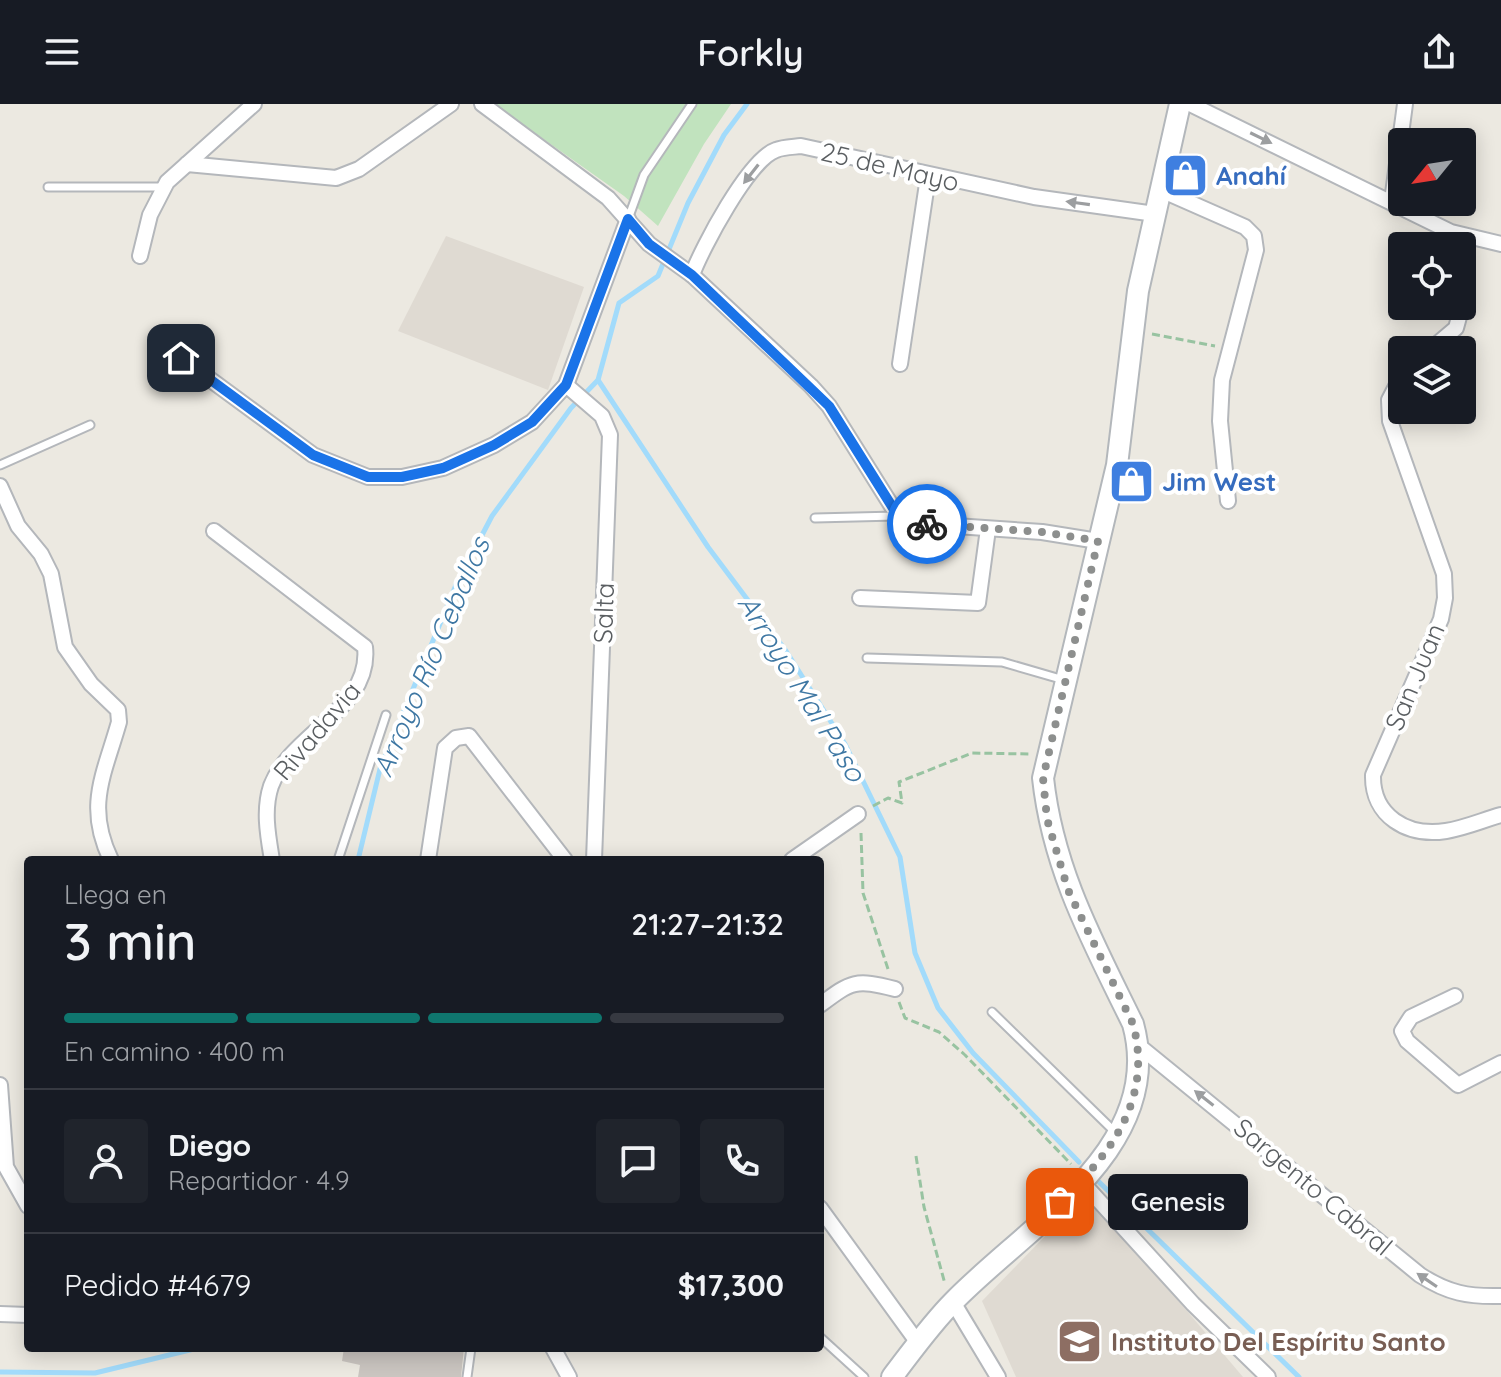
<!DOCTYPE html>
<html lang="es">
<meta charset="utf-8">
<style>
:root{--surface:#171b24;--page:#20242c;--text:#f1f3f6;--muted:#9ea1a6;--line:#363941;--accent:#0f766e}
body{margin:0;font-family:Quicksand,sans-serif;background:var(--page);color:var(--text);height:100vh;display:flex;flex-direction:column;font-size:30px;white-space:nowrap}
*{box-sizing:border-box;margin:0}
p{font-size:26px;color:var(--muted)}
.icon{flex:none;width:44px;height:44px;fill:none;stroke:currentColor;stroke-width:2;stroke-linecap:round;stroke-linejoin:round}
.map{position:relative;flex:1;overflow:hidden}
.details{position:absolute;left:24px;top:752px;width:800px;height:496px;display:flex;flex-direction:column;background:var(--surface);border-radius:8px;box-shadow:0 4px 20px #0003}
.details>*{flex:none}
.needle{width:52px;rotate:240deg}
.fabs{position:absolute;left:1388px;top:24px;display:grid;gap:16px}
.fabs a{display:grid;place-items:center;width:88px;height:88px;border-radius:8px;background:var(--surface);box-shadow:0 4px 20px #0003;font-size:40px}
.pin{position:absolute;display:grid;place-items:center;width:68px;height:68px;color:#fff;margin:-34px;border-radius:16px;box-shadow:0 4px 12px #0006}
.courier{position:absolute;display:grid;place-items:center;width:80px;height:80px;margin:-40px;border:6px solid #1a73e8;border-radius:50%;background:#fff;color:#222;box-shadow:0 2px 10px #0007}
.bubble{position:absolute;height:56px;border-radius:8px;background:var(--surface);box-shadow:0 4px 20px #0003;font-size:26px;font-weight:600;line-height:56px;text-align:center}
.headline em{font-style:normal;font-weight:600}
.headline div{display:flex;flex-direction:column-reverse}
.headline{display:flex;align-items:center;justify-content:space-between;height:136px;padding:0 40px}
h1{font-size:52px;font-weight:600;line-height:60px}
.bar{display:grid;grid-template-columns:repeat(4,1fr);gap:12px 8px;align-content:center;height:96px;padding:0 40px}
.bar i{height:10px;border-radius:6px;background:var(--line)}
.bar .selected{background:var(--accent)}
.bar p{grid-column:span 4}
.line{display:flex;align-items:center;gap:20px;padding:0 40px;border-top:2px solid var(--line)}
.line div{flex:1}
.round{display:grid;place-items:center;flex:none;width:84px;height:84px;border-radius:8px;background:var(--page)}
header{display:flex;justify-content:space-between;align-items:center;height:104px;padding:0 40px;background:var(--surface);font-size:36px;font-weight:600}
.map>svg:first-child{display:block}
</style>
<header><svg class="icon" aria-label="menu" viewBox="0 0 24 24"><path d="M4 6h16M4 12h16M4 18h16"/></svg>Forkly<svg class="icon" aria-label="share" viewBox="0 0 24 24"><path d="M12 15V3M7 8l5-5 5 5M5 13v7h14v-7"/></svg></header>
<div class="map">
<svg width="1501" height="1273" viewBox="0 0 1501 1273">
<rect width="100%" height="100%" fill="#ece9e1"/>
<g fill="#dfdad2">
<path d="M446,132L584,183L548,286L398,227Z"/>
<path d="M1087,1089L1243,1273H1016L982,1197Z"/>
</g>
<path fill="#c1e3be" d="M494,0H731L704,40L658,122L624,92Z"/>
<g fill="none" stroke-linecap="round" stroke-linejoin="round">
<g stroke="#a2dbfb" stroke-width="5">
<path d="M598,276L708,443L786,547L845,640L900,753L915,849L938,904L973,949L1079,1058"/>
<path d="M358,756L380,665L456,481L492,412L571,304L598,276L619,199L658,172L688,99L724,31L747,0"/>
<path d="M1094,1073L1299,1273"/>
<path d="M0,1268L95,1269L198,1244"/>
</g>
</g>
<path fill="#cac5c0" d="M344,1244H464L461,1273H358L360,1261L342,1257Z"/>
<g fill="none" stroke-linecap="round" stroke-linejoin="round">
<defs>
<g id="lane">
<path d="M48,83H164"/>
<path d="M628,115L644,71L692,0"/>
<path d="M0,361L90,321"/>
<path d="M815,414L896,412"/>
<path d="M867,554L1002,558L1064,576"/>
<path d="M338,756L386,611"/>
<path d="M992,908L1116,1029"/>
<path d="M820,1233L864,1273"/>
<path d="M467,1273L471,1244"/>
</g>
<g id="street">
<path d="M482,0L608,94L649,140L692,171L811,282L829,302L898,412L912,419L1042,428L1098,437"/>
<path d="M1190,0L1451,128L1501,140"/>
<path d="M187,60L336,74L359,65L451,0"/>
<path d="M1161,86L1245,123L1254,132L1256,146L1222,276L1220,317L1228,397"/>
<path d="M1392,97L1405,0"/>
<path d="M140,152L150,111L167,78L254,0"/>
<path d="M692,171C702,144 749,55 776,46C783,43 793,43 801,42L1034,93L1155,110"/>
<path d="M1430,246L1456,224L1462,202"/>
<path d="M181,254L313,351L368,373H402L443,364L494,341L532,318L566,281L628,115"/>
<path d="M900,260L928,73"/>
<path d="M1402,271L1389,296L1390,317L1444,470L1445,494L1441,515L1373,671C1372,712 1407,733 1446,727C1465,724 1483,716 1501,711"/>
<path d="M566,281L602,312L610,331L594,756"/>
<path d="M0,382L18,422L41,450L51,470L65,543L91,580L118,606L119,618C104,671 85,702 111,756"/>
<path d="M214,427L365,543C372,605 291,629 271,682C263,706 268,732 272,756"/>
<path d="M860,494L978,499L988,425"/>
<path d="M428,756L445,644L456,634L469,632L565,756"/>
<path d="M792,756L858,710"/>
<path d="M1455,892L1411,913L1402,927L1407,937L1458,981L1501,959"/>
<path d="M820,901C852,877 855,875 895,885"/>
<path d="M1139,942L1420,1171C1448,1189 1468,1193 1501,1192"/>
<path d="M0,981L6,1063L28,1102"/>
<path d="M1081,1077L1193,1200L1268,1273"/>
<path d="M820,1104L918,1239"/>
<path d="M953,1198L998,1273"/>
<path d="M0,1210L28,1211"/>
<path d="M553,1244L569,1273"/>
</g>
<path id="secondary" d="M892,1273C912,1247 931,1220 954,1197C1027,1122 1167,1043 1133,920C1093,838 1053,766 1043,674L1117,361L1138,187L1180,0"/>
</defs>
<use href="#lane" stroke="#b4b7bb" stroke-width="11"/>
<use href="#street" stroke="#b4b7bb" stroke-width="18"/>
<use href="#secondary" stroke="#b3b7bb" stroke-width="24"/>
<g stroke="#98c3a1" stroke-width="3" stroke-dasharray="8 4" stroke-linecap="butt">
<path d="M1152,230L1215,242"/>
<path d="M873,702L888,694L902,699L899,678L972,649L1029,650"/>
<path d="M861,729L863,789L889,868"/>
<path d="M899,898L905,914L939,928L965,951L1071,1060"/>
<path d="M916,1052L924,1103L945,1180"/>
</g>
<use href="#lane" stroke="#fff" stroke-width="7"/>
<use href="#street" stroke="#fff" stroke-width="14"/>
<use href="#secondary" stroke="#fff" stroke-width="20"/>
</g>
<defs><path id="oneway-solid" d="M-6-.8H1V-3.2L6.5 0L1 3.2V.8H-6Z" transform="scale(2)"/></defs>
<g fill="#9c9ea0">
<use href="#oneway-solid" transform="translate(1261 34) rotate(26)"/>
<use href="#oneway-solid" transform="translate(751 70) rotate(128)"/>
<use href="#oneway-solid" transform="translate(1078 99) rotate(-172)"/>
<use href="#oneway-solid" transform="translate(1204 994) rotate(-142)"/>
<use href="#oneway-solid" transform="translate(1427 1176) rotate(-146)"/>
</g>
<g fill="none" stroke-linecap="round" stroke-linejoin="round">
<path stroke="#8d8f8e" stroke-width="8" stroke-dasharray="0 14.4" d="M927,420L1042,428L1098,437L1043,674L1047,715L1068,786L1133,920C1153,994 1112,1049 1060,1098"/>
<path stroke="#1a73e8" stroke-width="10" d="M181,254L313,351L368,373H402L443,364L494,341L532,318L566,281L628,115L649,140L692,171L829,302L898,412L912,419L927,420"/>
</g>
<defs>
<symbol id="shop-square" viewBox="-11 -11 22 22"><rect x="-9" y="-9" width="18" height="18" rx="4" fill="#3f7fe0" stroke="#fff"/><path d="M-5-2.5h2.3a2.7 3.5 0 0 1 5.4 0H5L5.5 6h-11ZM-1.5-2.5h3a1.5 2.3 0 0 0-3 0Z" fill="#fff"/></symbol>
<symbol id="school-square" viewBox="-11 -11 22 22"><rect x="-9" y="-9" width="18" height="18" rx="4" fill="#8d6e63" stroke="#fff"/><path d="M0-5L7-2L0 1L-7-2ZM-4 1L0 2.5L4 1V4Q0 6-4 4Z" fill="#fff"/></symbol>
</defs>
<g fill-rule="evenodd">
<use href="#shop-square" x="1160" y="46" width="51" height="51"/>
<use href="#shop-square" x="1106" y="352" width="51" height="51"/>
<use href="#school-square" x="1054" y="1212" width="51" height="51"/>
</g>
<g text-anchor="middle" stroke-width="8" stroke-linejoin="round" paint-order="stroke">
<g font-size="26" fill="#5a5e61" stroke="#fff">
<text transform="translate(890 63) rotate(13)" y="9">25 de Mayo</text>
<text transform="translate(604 509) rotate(-88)" y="9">Salta</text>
<text transform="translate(1415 573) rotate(-67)" y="9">San Juan</text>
<text transform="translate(317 627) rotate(-50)" y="9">Rivadavia</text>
<text transform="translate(1313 1083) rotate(40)" y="9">Sargento Cabral</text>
</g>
<g font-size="26" font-weight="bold" fill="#366cbe" stroke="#fff" text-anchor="start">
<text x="1216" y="81">Anahí</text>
<text x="1162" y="387">Jim West</text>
</g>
<g font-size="26" font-weight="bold" fill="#785e54" stroke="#fff" text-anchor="start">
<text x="1111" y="1247">Instituto Del Espíritu Santo</text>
</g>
<g font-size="28" font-style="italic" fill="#3e77a3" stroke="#fff">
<text transform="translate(431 553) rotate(-67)" y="10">Arroyo Río Ceballos</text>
<text transform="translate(802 584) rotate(58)" y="10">Arroyo Mal Paso</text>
</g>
</g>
</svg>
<div class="fabs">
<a><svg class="needle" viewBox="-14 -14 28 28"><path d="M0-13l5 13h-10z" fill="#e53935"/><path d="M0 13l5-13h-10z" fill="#9ea1a6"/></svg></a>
<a><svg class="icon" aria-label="locate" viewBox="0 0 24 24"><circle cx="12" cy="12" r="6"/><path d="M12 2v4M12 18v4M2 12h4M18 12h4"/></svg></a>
<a><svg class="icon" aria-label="layers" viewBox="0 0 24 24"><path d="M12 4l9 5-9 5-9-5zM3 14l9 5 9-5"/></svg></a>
</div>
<div class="pin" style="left:1060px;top:1098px;background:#ea580c"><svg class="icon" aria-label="bag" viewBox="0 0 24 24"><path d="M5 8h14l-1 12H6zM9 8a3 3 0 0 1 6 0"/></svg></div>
<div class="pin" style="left:181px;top:254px;background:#1f2937"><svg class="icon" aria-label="home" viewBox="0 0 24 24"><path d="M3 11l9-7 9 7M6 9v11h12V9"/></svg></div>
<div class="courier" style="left:927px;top:420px"><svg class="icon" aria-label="bike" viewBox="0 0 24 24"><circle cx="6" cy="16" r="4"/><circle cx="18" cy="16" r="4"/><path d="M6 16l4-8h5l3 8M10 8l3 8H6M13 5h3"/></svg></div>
<div class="bubble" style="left:1108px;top:1070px;width:140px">Genesis</div>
<section class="details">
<div class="headline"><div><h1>3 min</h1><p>Llega en</p></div><em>21:27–21:32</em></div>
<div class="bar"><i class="selected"></i><i class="selected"></i><i class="selected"></i><i></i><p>En camino · 400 m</p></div>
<div class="line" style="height:144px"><a class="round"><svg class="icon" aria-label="person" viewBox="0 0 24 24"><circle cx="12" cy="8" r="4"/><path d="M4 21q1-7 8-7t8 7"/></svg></a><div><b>Diego</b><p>Repartidor · 4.9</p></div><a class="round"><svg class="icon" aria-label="chat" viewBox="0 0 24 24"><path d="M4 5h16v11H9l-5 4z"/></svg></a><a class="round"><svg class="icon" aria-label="phone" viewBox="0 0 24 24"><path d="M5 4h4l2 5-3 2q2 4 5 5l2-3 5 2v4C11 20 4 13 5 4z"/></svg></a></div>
<div class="line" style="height:104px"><div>Pedido #4679</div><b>$17,300</b></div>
</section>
</div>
